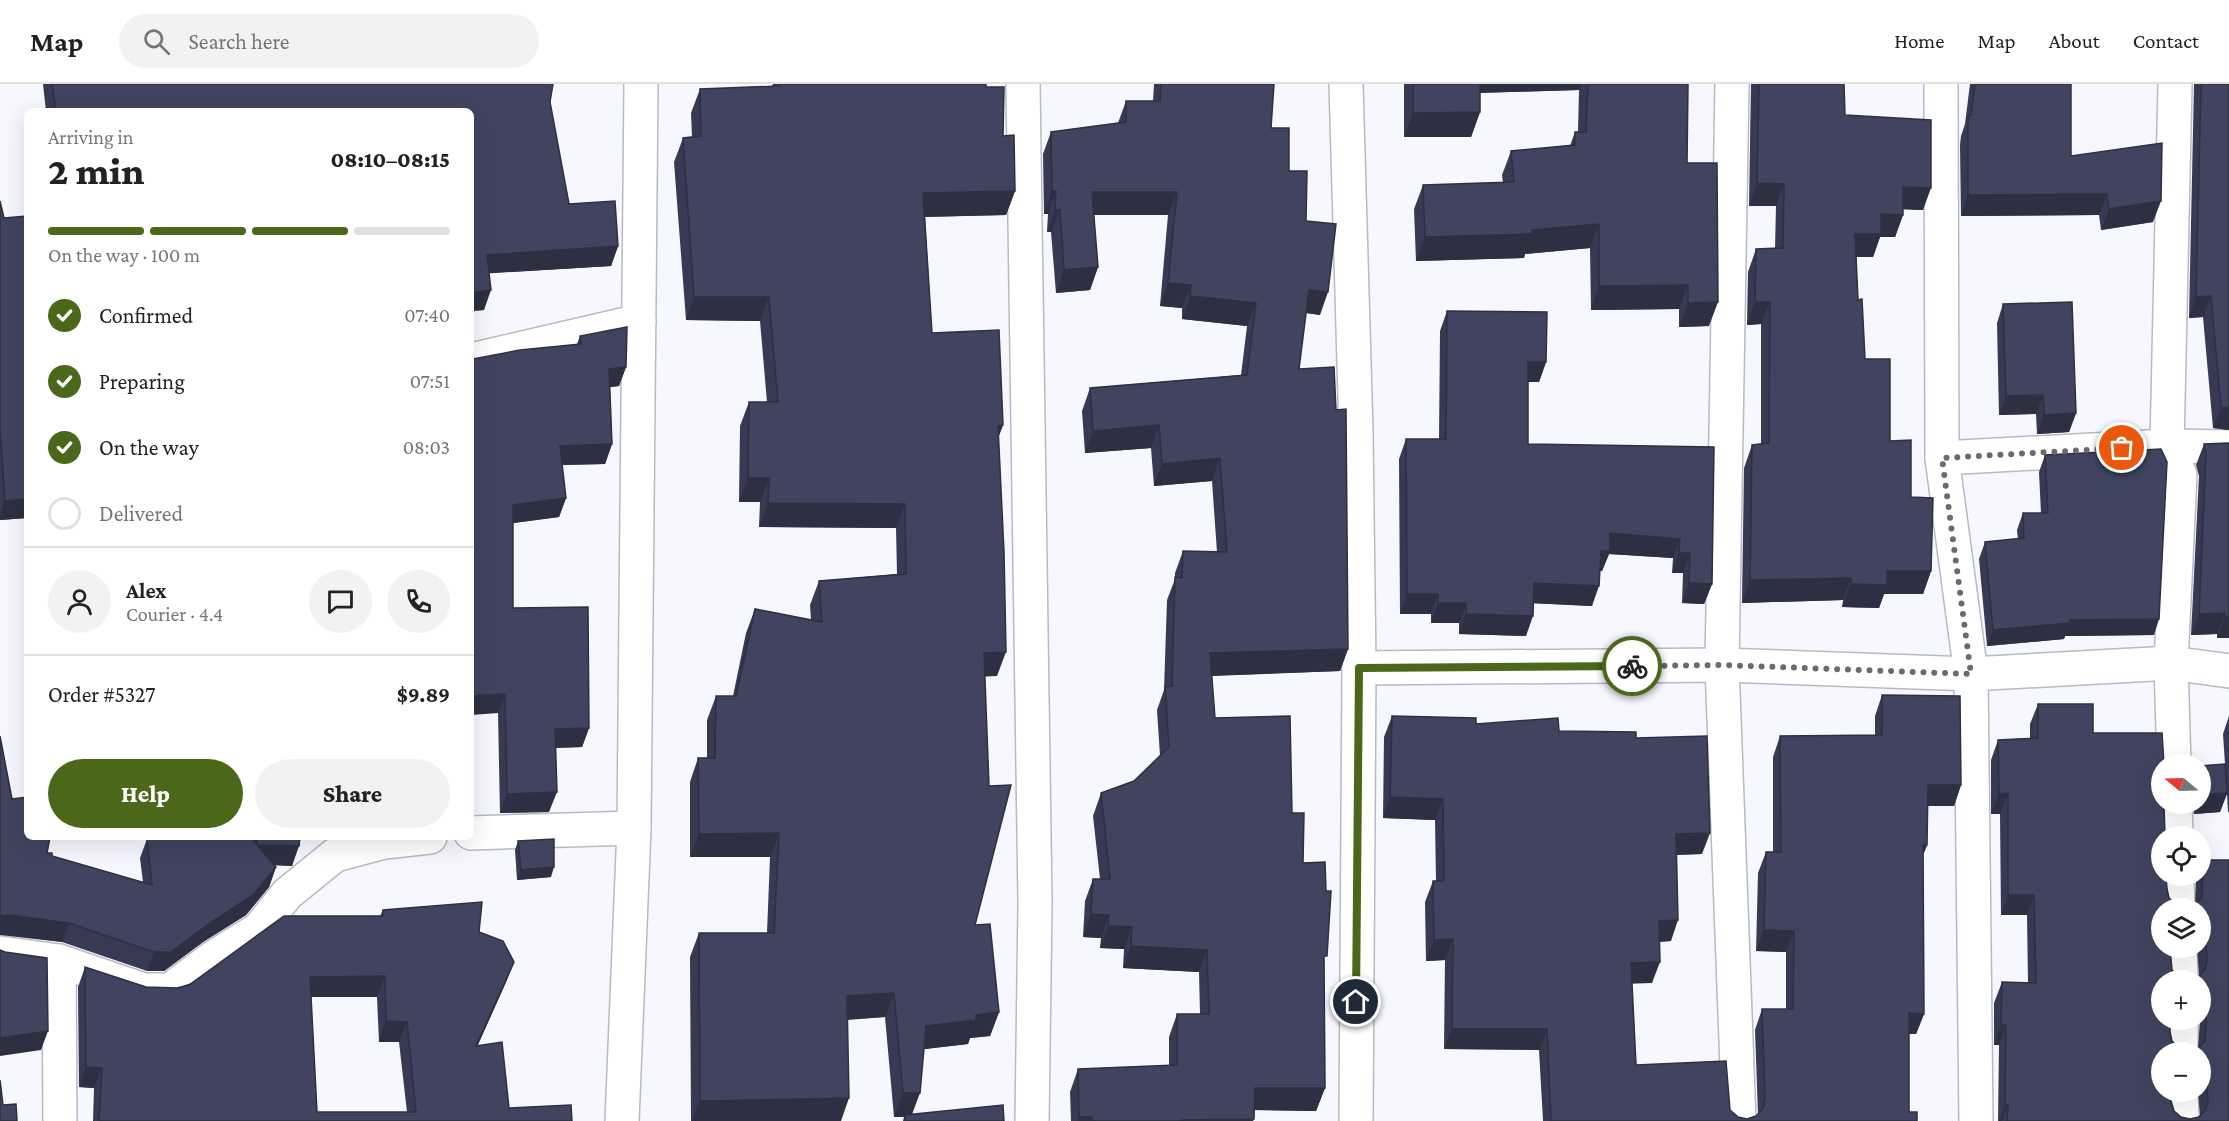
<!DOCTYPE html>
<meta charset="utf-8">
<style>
:root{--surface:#fff;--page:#f2f2f2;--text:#222;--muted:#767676;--line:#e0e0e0;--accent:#4a671a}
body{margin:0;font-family:"Crimson Pro",serif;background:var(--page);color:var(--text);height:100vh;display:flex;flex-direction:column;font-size:22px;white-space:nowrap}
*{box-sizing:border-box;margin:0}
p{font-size:20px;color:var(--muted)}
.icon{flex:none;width:33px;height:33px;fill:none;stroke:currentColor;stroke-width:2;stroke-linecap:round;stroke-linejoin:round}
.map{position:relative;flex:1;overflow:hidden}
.side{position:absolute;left:24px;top:24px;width:450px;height:732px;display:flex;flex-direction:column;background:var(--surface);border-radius:9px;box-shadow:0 6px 24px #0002}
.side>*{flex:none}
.needle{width:39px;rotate:289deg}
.controls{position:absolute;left:2151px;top:670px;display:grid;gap:12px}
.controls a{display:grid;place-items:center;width:60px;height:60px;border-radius:50%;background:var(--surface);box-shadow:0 6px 24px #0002;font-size:30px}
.pin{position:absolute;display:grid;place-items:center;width:51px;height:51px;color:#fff;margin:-26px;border:3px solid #fff;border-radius:50%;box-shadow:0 2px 6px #0007}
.courier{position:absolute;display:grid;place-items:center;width:60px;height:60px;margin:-30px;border:4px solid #4a671a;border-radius:50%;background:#fff;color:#222;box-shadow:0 2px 8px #0007}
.summary em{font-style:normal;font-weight:800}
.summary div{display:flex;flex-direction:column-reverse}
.summary{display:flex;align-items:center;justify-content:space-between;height:102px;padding:0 24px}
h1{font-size:39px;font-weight:800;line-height:45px}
.bar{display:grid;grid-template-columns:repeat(4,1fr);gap:9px 6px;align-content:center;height:72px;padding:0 24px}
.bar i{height:8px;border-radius:4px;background:var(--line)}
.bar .active{background:var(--accent)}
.bar p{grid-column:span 4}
.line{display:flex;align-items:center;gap:15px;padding:0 24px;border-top:2px solid var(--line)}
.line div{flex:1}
.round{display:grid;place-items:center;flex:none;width:63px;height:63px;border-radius:32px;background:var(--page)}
ol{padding:0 24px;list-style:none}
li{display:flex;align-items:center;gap:18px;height:66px}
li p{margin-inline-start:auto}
li .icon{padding:6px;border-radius:50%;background:var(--accent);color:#fff;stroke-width:4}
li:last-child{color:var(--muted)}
li i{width:33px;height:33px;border:3px solid var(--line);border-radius:50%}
.action{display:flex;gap:12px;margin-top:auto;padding:12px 24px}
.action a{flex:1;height:69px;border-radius:36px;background:var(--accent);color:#fff;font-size:24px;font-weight:800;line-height:69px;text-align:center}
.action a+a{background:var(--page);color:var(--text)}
header{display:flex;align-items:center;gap:36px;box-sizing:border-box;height:84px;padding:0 30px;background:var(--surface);border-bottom:2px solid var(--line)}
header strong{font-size:28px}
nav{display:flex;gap:33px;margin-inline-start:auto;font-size:21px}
.search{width:420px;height:54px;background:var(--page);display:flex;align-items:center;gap:15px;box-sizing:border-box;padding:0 21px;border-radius:33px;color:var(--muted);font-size:22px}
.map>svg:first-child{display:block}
</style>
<header>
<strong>Map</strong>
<div class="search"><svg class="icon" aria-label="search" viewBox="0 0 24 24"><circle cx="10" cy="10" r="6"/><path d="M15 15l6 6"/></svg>Search here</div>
<nav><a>Home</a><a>Map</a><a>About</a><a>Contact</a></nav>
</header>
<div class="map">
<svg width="2229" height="1037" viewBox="0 0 2229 1037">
<rect width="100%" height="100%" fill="#f6f7ff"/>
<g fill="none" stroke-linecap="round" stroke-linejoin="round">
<defs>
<g id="street">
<path d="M1023,0L1035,819L1032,1037"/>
<path d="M1346,0L1356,348L1359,584L1356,1037"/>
<path d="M1732,0L1722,581L1739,1037"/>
<path d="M1941,0L1942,374L1971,590L1976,1037"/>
<path d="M471,276L639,237"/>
<path d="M1942,374L2167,362L2229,363"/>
<path d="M1359,584L1722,581L1971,590L2171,579L2229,587"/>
<path d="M2174,681L2171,579L2180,391L2167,362L2175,0"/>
<path d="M2175,720L2176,753"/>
<path d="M471,749L634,744"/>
<path d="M2177,792L2178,825"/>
<path d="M2180,864L2181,897"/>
<path d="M0,869L59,877L144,906H170L214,873L259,845L287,810L335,771L384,758L430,753"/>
<path d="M59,877L60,1037"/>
<path d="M2181,969V936"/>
<path d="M2181,1008L2182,1037"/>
<path d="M622,1037L634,744L641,0"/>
</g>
</defs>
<use href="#street" stroke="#b8bac3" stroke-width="36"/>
<use href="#street" stroke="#fff" stroke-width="33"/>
</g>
<g fill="#373a52" fill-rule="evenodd">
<path d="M43,0H553L550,18L569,120L618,162L611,182L489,189L484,226L471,227V27H46Z"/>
<path d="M773,0H986V3L1003,52L1015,107L1006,131L925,133L932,249L1003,341L998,354L997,592H985L975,841L999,928L990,952L970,954L968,960L924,965L912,1030L1004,1037H903L904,1033H894L885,933L847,936L841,1037H691L690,873L699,849H767L770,773H690V698L698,674H707V636L716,612H733L746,549L755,525L811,536L810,521L819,497L897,490L896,444L759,443L760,418H739L740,342L749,318H767L760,237L686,236L674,78L683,54L692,53L691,29L700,5L772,2Z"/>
<path d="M1154,0H1274L1271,44L1289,87L1306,137L1320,231L1306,229L1299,285L1348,565L1340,587L1212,592L1215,634L1292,729L1324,879L1325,1004L1316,1027L1254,1026L1253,1037H1071L1070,1008L1078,985L1169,982V953L1177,930H1200L1199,888L1123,884L1124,865L1100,864L1101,854L1083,853L1085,817L1093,795H1100L1093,732L1101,709L1134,697L1160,672L1157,626L1164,606L1167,516L1175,495V489L1183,467L1217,468L1212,397L1154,402L1151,364L1085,369L1082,327L1090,304L1241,291L1247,242L1182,235V224L1160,222L1168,131H1094L1098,183L1090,206L1056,209L1051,148H1047L1048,130H1044L1043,70L1051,48L1118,39L1126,17H1153Z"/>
<path d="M1404,0H1688L1687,79L1709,242L1679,243V225L1591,226L1590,164L1525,170L1524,174L1416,177L1414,125L1423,101L1503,99L1502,91L1511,67L1570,62L1575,48H1578L1579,6L1480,9V28L1471,53H1404Z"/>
<path d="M1751,0H1844L1845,31L1923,126L1903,125V131L1895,153H1880L1873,173H1856L1858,216L1865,275L1890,357L1911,413L1931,487L1923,510H1884L1879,524L1842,523L1843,516L1742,519L1744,384L1752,361L1761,360V240L1747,241L1748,188L1756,165H1775L1776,122H1749Z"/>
<path d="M1970,0H2071V72L2153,138L2101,146L2099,131L1961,132L1960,61L1961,52L1965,40Z"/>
<path d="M2194,0H2229V346L2213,344L2203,233L2189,234Z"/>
<path d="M0,117L4,134L27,132V434L0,436Z"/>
<path d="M2003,220L2076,329L2069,348L2037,350L2036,330L1999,331L1997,239Z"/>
<path d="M1447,227L1546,278L1539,298H1528V360L1714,363L1712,500L1704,520L1682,519L1683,489H1672L1673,474L1609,470L1602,487H1600L1592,522L1533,519L1526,552L1459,550V539H1431V530H1400L1399,375L1406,355H1439L1440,247Z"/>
<path d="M580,252L626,283L619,302L610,303L612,360L605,380L562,381L566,414L559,433L513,439V524L589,644L582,663L556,664L549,728L500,729L498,629L473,275L577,260Z"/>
<path d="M2229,359V554H2217V550L2191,551L2199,392L2196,381L2204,360Z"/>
<path d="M2045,371L2154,551L2065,552L2064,555L1987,562L1979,475L1985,458L2018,455L2017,446L2023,429H2041L2039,388Z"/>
<path d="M27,496V531L24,503Z"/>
<path d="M1882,611L1961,701L1954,722H1927V761L1923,771L1924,930L1916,950H1909V1028L1917,1037H1543L1539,966L1444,965L1445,876L1426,877L1425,818L1433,797H1436L1435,736L1383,734L1384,653L1392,632L1636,654L1702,770L1677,771L1671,857L1659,858L1652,899H1632L1636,981L1730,1026L1738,1033L1747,1035L1756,1032L1758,1031L1755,946L1762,925H1786V868L1756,867L1758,789L1766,768H1773V673L1780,652L1875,651V632Z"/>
<path d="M2038,620L2093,649L2162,681L2167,805L2169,814L2176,821L2187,823L2195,820L2196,796L2197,792H2200V783L2203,776L2229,1037H1998L1999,961H1994V919L2002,898L2028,899L2027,831H2001L2000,730H1991V676L1998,656L2030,654V640ZM2162,825H2200V864H2197L2199,891L2198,893L2190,895L2179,893L2172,886ZM2162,897H2200V936L2198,964L2189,967L2180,965L2172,957ZM2162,969H2200V1008H2198L2200,1031L2199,1033L2190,1035L2181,1033L2174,1027L2171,1017Z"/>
<path d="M2229,632V728H2228L2227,710L2220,728L2194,730L2192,720H2200V682L2225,680L2223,650Z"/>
<path d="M12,715L47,769L52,772L143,798L140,774L147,755H253V753H300L292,782L274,781L276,783L269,803L246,831L203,858L164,887H147L62,858L3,850Z"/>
<path d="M518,757L551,793L517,796L515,766Z"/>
<path d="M383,826L479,848L514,878L506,898L478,961L509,1024L572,1037H93L94,1004L79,1003L78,903L85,883L146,903L177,904L380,832ZM311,913H377L379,958H399L407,1028H317Z"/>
</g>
<g fill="#2d3042">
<path d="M1475,0H1582L1579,6L1471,9Z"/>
<path d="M1480,28L1471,53H1404L1413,29Z"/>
<path d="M1757,99L1784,100L1776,122H1749Z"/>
<path d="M1903,103L1931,104L1923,126L1895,125Z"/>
<path d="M1015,107L1006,131L915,133L923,109Z"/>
<path d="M1052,107H1056L1048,130H1044Z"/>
<path d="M1092,108H1177L1168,131H1084Z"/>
<path d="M2107,110L2099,131L1961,132L1968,111Z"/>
<path d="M2161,117L2153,138L2101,146L2109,125Z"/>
<path d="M1055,126H1060L1051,148H1047Z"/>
<path d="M1881,130L1903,131L1895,153H1880L1873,173L1847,172L1855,150Z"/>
<path d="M1599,140L1590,164L1525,170L1524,174L1416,177L1425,153L1532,146Z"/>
<path d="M618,162L611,182L479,190L487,171Z"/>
<path d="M1098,183L1090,206L1056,209L1064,186Z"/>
<path d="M1168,199L1191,201L1182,224L1160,222Z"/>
<path d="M1688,201L1679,225L1591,226L1599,202Z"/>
<path d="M491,206L484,226L471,227V209Z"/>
<path d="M1309,206L1328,208L1320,231L1300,228Z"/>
<path d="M1190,212L1256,219L1247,242L1182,235Z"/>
<path d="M2211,212L2203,233L2189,234L2196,213Z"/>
<path d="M694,213H769L760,237L686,236Z"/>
<path d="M1718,218L1709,242L1679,243L1688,219Z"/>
<path d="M1755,218H1770L1761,240L1747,241Z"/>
<path d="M1528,278H1546L1539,298H1521Z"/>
<path d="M626,283L619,302L602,304L609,285Z"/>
<path d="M2043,311L2036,330L1999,331L2006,312Z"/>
<path d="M2221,323L2229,324V346L2213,344Z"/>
<path d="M2076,329L2069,348L2037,350L2044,331Z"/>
<path d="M1003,341L994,365L998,342Z"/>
<path d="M1159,341L1151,364L1085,369L1093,347Z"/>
<path d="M612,360L605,380L553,381L560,362Z"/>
<path d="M1220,374L1212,397L1154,402L1162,380Z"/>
<path d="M748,394H769L760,418H739Z"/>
<path d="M566,414L559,433L506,440L513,421Z"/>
<path d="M27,415V434L0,436V431L5,417Z"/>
<path d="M768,419L905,420L896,444L759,443Z"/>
<path d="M1610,449L1680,455L1673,474L1609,470L1602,487H1594L1601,467Z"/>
<path d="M1679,469H1690L1683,489H1672Z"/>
<path d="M1887,487H1931L1923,510H1884L1879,524L1842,523L1851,500Z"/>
<path d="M1851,494L1843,516L1742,519L1750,496Z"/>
<path d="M1534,499L1599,502L1592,522L1527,519Z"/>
<path d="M1689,499L1712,500L1704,520L1682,519Z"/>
<path d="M1407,510H1438L1431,530H1400Z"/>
<path d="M1438,519H1466L1459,539H1431Z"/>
<path d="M2225,529L2217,550L2191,551L2199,530Z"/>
<path d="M1466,530L1533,532L1526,552L1459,550Z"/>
<path d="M2225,533H2229V554H2217Z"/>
<path d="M2159,535L2154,551L2065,552L2064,555L1987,562L1993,546L2070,536Z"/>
<path d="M1348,565L1340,587L1202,592L1210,569Z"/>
<path d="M1006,568L997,592L976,593L984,569Z"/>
<path d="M505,610L498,629L471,631V612Z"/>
<path d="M589,644L582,663L548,664L555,645Z"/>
<path d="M1928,701H1961L1954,722H1920Z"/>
<path d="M557,708L549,728L500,729L507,710Z"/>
<path d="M2008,709L2000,730H1991L1999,710Z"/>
<path d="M2227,709L2220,728L2194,730L2198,720H2200L2201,711Z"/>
<path d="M1390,713L1443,715L1435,736L1383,734Z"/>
<path d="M779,749L770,773H690L699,750Z"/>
<path d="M1710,749L1702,770L1668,771L1676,750Z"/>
<path d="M257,761L299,762L292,782L250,780Z"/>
<path d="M1923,761H1927L1919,782Z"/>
<path d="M276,783L269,803L246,831L203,858L164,887H147L154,868L210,839Z"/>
<path d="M554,783L551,793L517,796L521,786Z"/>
<path d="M2008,811H2034L2027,831H2001Z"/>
<path d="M1091,830L1109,831L1101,854L1083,853Z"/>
<path d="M10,831L69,839L62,858L0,851V832Z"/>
<path d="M1678,836L1671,857L1651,858L1659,837Z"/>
<path d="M1108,842L1132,843L1124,865L1100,864Z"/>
<path d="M1764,846L1794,847L1786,868L1756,867Z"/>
<path d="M1453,855L1445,876L1426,877L1434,856Z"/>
<path d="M1131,862L1207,866L1199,888L1123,884Z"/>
<path d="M514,878L506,898L468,982L476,962Z"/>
<path d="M1660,878L1652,899L1623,900L1631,879Z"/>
<path d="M385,892L377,913H303L310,893Z"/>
<path d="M894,909L885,933L838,936L847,912Z"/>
<path d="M999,928L990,952L970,954L968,960L917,966L926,942L976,931Z"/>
<path d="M1909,929L1924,930L1916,950H1901Z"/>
<path d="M386,937L407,938L399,958H379Z"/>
<path d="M2001,941H2006L1999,961H1994Z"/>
<path d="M1452,945H1547L1539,966L1444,965Z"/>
<path d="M48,947L41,966L0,972V954Z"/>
<path d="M86,983L102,984L94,1004L79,1003Z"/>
<path d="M1255,1004H1325L1316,1027L1246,1026Z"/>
<path d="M903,1009H920L911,1033L905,1031L904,1033H894Z"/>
<path d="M849,1014L841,1037H692L700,1017Z"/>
<path d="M2005,1021H2008L2002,1037H1999Z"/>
<path d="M1079,1033H1092L1090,1037H1078Z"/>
<path d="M1254,1035L1253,1037H1181L1182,1036Z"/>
</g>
<g fill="#40445f" stroke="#2d3042" stroke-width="1.5" fill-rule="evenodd">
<path d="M52,0H553L550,18L569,120L615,117L618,162L487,171L491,206L471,209V27H300V25L279,27H56Z"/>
<path d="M780,0H986V3H1004L1003,52L1014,51L1015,107L923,109L932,249L999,246L1003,341L998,342L1004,468L1006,568L984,569L989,702L1011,701L975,841L990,840L999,928L976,931V936L926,942L920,1009H903L894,909L847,912L849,1014L700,1017L699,849H774L779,749L699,750L698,674H715L716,612H736L755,525L822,538L819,497L906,490L905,420L768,419L769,394H748L749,318H778L769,213H694L683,54L701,52L700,5L780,2Z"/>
<path d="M1161,0H1274L1271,44H1289V87H1307L1306,137L1336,140L1328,208L1309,206L1299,285L1334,283L1336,326L1346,325L1348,565L1210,569L1215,634L1290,632L1292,729H1304L1303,779L1325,778L1326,807H1331L1327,872H1324L1325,1004H1255L1254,1035L1182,1036V1037H1092V1033H1079L1078,985L1177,981V930H1209L1207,866L1131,862L1132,843L1108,842L1109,831L1091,830L1093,795H1110L1101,709L1134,697L1169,663L1165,603L1172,602L1175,493L1182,494L1183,467L1227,468L1220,374L1162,380L1159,341L1093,347L1090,304L1247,291L1256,219L1190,212L1191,201L1168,199L1177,108H1092L1098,183L1064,186L1060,126H1055L1056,107H1052L1051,48L1126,38V17H1160Z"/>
<path d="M1413,0H1480V28L1413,29Z"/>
<path d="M1588,0H1688L1687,79H1717L1718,218L1688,219V201L1599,202V140L1532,146V150L1425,153L1423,101L1514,98L1511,67L1575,61V48H1586Z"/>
<path d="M1759,0H1844L1845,31L1931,36V104L1903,103V131L1881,130V150H1855L1858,216L1862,215L1865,275H1890V357L1911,356V413L1933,414L1931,487H1887V501L1851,500V494L1750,496L1752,361L1769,359L1770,218H1755L1756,165L1783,164L1784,100L1757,99Z"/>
<path d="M1975,0H2071V72L2162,59L2161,117L2109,125L2107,110L1968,111V40L1969,31H1971Z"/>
<path d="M2201,0H2229V324L2221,323L2211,212L2196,213Z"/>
<path d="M0,117L4,134L27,132V415L5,417L0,345Z"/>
<path d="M2072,218L2076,329L2044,331L2043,311L2006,312L2003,220Z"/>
<path d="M1447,227L1547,228L1546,278H1528V360L1714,363L1712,500L1689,499L1690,469H1679L1680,455L1610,449V467H1601L1599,502L1534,499L1533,532L1466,530V519H1438V510H1407L1406,355H1446Z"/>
<path d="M627,243L626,283L609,285L612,360L560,362L566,414L513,421V524L588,523L589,644L555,645L557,708L507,710L505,610L471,612V273L473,275L520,266L581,260L580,252Z"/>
<path d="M2229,359V533H2225V529L2199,530L2206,371L2204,360Z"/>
<path d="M2161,365L2167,378L2159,535L2070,536V539L1993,546L1985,458L2024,454L2023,429H2048L2045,371Z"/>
<path d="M1882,611L1960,612L1961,701H1928L1927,761H1923L1924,930L1909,929V1028H1917V1037H1551L1547,945H1452L1453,855L1434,856L1433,797H1444L1443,715L1390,713L1392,632L1476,634V640L1558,634L1559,647L1636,648V654L1707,652L1710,749L1676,750L1678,836L1659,837L1660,878L1631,879L1636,981L1726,977L1730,1026L1738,1033L1747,1035L1756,1032L1763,1025L1765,1015L1762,925H1793L1794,847L1764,846L1766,768H1781L1780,652L1882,651Z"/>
<path d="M2038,620H2093V649H2162L2164,681H2162V720H2164L2165,753H2162V792H2166L2167,805L2169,814L2176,821L2187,823L2196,820L2202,813L2203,776H2229V1037H2007L2008,1021H2005L2006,941H2001L2002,898L2036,899L2034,811H2008V709L1999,710L1998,656L2038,654ZM2162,825H2200V831L2204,834L2207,876L2205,886L2198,893L2190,895L2179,893L2172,886L2170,864H2162ZM2162,897H2200V902L2204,906L2207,915L2205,957L2198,964L2189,967L2180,965L2172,957L2170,948V936H2162ZM2162,969H2200V974L2205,978L2208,1016L2206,1025L2199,1033L2190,1035L2181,1033L2174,1027L2171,1017V1008H2162Z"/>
<path d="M0,652L12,715L27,713V753H50L47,769H52V772L152,801L147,755L162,753H251L257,760L258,753H300L299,762L257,761L276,783L253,811L210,839L171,868H154L69,839L10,831L0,832Z"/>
<path d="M2225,680L2227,709L2201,711L2200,682Z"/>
<path d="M554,755V783L521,786L518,757Z"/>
<path d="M482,818L479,848L503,857L514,878L476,962L502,958L509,1024L571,1021L572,1037H99L102,984L86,983L85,883L146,903L177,904L189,901L284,832H383V826ZM385,892L386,937L407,938L416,1028H317L310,893Z"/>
<path d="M0,866L5,868L47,874L48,947L0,954Z"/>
<path d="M0,996L3,1021L16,1020L17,1037H0Z"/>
<path d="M1003,1021L1004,1037H905V1031Z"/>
</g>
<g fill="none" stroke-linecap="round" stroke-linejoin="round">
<path stroke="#6a6b6f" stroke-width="6" stroke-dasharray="0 10.8" d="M1632,582L1722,581L1971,590L1942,374L2122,364"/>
<path stroke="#4a671a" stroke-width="8" d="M1356,918L1359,584L1632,582"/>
</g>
</svg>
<div class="controls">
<a><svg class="needle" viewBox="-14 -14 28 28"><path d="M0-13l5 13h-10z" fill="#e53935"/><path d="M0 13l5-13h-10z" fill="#767676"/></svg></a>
<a><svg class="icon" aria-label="locate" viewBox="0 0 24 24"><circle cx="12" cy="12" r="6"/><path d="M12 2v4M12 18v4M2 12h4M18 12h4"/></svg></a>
<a><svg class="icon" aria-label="layers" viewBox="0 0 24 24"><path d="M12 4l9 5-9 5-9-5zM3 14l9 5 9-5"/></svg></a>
<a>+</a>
<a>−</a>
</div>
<div class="pin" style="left:2122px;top:364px;background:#ea580c"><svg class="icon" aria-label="bag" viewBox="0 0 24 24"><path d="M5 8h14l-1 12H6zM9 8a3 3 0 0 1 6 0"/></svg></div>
<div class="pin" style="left:1356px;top:918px;background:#1f2937"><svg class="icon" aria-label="home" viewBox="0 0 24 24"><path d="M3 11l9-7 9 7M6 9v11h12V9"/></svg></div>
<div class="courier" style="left:1632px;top:582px"><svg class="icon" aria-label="bike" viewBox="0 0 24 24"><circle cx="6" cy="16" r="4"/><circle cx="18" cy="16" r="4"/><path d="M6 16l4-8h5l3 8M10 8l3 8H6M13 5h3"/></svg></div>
<section class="side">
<div class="summary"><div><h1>2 min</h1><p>Arriving in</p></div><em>08:10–08:15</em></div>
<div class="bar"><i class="active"></i><i class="active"></i><i class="active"></i><i></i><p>On the way · 100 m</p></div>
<ol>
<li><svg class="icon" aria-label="check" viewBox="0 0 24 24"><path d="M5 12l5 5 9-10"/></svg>Confirmed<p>07:40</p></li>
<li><svg class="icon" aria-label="check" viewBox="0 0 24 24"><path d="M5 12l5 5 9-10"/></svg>Preparing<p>07:51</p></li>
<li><svg class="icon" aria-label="check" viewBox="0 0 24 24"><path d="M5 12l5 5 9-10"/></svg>On the way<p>08:03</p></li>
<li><i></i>Delivered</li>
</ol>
<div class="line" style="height:108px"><a class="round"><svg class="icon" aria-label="person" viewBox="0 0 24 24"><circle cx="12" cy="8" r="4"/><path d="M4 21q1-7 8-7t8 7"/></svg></a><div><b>Alex</b><p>Courier · 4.4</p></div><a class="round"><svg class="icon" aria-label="chat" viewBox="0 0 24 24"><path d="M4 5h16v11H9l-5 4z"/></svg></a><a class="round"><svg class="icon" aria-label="phone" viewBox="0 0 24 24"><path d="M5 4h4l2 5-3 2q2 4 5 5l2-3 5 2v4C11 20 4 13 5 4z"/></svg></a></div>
<div class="line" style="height:78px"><div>Order #5327</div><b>$9.89</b></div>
<div class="action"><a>Help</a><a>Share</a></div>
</section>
</div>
